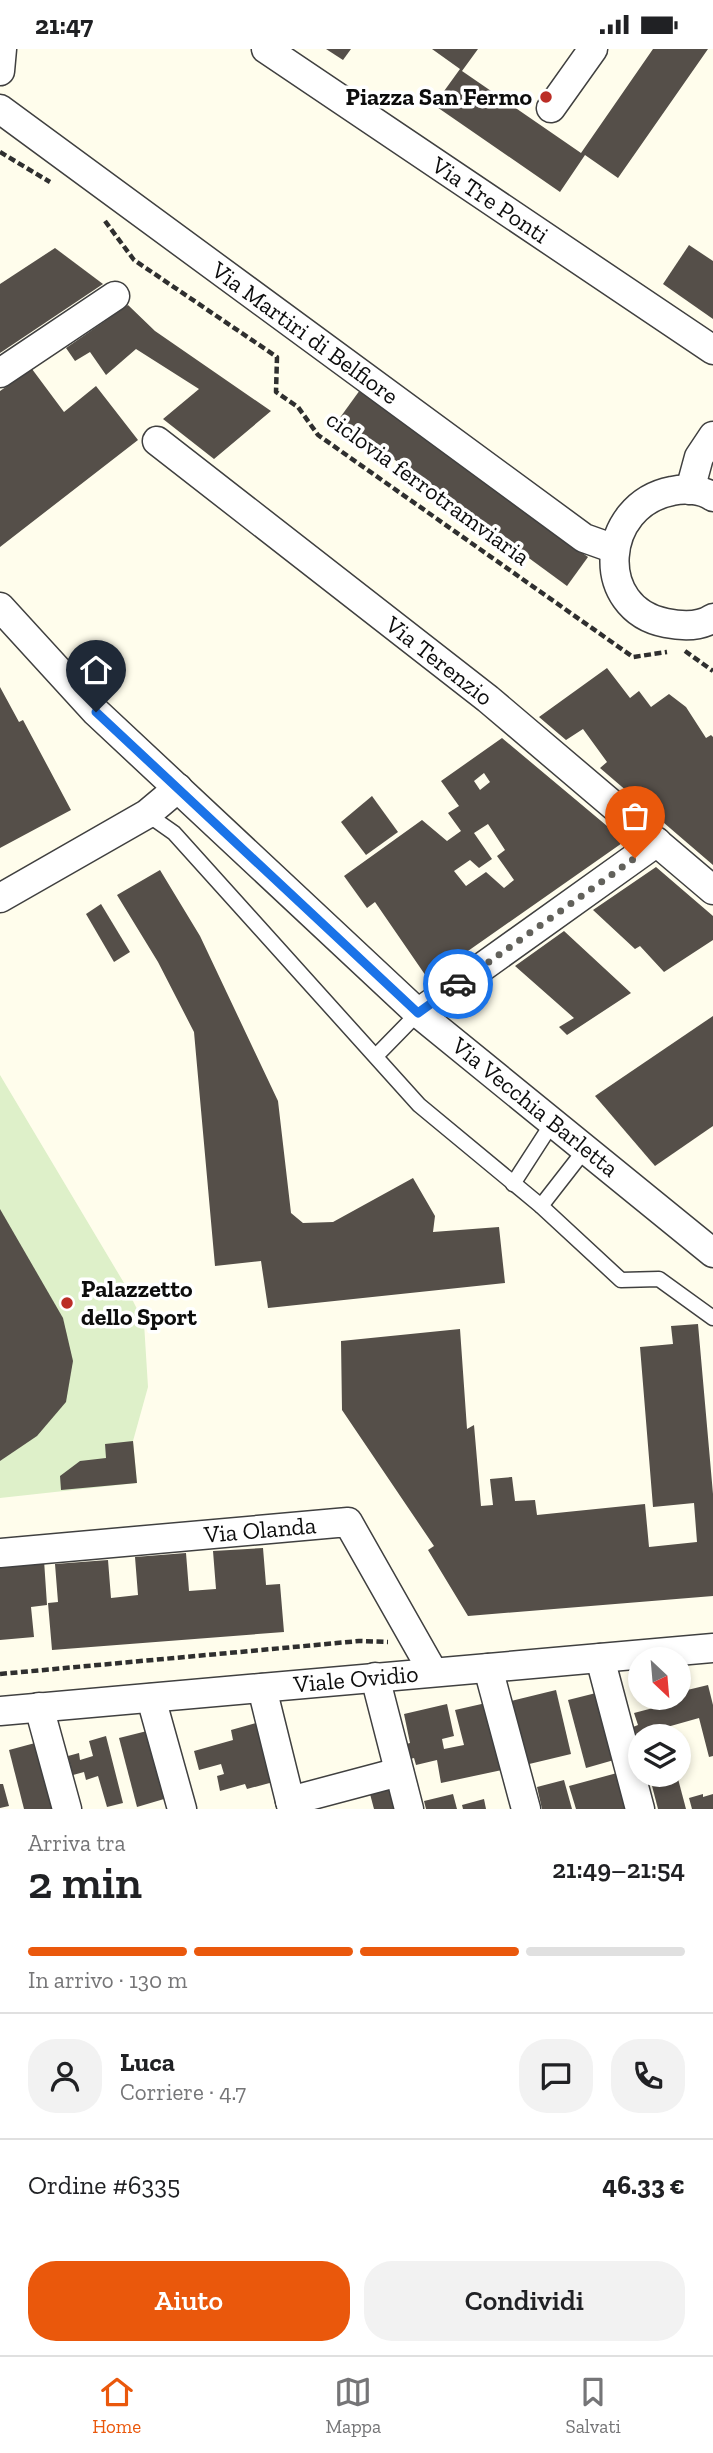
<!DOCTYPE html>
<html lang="it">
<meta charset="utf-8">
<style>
:root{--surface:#fff;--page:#f2f2f2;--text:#202124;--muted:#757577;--line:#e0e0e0;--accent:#ea580c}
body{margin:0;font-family:"Zilla Slab",serif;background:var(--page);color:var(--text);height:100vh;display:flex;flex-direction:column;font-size:26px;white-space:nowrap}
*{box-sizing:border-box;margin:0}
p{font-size:23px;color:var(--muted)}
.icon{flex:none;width:38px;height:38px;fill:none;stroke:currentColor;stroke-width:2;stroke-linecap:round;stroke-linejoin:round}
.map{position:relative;height:1760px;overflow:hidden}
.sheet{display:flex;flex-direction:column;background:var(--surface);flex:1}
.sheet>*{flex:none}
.needle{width:46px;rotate:154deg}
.tools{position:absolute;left:628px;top:1598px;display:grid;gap:14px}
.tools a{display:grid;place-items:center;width:63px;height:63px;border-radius:50%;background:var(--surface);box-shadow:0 4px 10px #0003;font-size:35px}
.pin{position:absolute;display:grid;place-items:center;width:60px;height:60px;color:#fff;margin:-72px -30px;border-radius:50% 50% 50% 0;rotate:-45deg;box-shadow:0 0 7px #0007}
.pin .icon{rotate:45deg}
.courier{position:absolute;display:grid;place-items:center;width:70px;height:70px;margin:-35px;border:5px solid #1a73e8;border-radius:50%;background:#fff;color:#222;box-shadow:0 2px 9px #0007}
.summary em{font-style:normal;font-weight:600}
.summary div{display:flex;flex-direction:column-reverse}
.summary{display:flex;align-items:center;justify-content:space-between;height:119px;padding:0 28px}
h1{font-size:46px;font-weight:600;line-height:52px}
.bar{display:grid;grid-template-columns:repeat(4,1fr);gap:10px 7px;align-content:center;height:84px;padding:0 28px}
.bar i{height:9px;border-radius:5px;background:var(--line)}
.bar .current{background:var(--accent)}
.bar p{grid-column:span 4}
.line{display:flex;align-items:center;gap:18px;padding:0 28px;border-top:2px solid var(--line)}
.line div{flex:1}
.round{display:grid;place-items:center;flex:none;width:74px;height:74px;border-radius:28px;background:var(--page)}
.cta{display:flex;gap:14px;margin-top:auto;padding:14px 28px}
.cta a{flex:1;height:80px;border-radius:28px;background:var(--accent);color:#fff;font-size:28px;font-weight:600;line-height:80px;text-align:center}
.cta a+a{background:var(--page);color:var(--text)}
.status{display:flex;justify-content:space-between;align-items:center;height:49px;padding:0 35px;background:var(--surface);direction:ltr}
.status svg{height:19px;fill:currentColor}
.tab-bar{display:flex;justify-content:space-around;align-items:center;height:98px;border-top:2px solid var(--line);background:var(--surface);font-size:19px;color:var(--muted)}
.tab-bar a{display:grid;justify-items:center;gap:4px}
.tab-bar .current{color:var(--accent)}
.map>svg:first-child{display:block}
</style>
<div class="status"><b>21:47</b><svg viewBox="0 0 49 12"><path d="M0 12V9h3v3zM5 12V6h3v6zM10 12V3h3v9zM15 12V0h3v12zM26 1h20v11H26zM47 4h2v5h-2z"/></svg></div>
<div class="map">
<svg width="713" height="1760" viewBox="0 0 713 1760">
<rect width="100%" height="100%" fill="#fffdec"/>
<path fill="#def0c9" d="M0,1026L124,1234L144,1274L148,1338L133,1392L137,1434L0,1449Z"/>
<g fill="#554f49" fill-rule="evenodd">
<path d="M326,0H351L343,11Z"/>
<path d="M432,0H478L462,22L581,104L653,0H708L618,129L585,106L560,143L434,56L460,20Z"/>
<path d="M689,196L713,212V270L663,235Z"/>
<path d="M55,199L103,235L0,304V235Z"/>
<path d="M128,256L155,282L271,362L214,410L163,370L199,340L136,300L106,326L90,303L75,312L66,299Z"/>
<path d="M32,320L64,363L96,337L138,391L0,498V342Z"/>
<path d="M360,341L588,508L567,537L339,370Z"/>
<path d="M607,619L630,649L639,642L651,658L669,645L686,658L706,689L711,686L713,688V816L600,719L607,713L583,680L566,691L539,668Z"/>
<path d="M0,638L19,673L23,671L71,761L0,799Z"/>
<path d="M502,689L625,792L428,930L375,853L367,859L344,827L422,771L447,792L461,782L448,764L459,757L441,732ZM484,724L490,733L480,741L474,732ZM488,775L505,801L497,807L514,831L504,839L486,823L466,837L454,822L470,811L479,819L492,810L474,784Z"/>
<path d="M372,747L398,783L366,806L341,773Z"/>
<path d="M656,818L713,867V891L664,923L640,897L635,900L593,861Z"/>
<path d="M160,821L200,887L278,1052L291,1164L303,1174L333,1173L413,1129L435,1167L433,1183L499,1178L505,1234L268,1259L261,1212L215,1217L194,983L158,913L117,846Z"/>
<path d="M101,855L130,903L114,913L86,865Z"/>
<path d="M564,882L631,944L567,986L559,978L574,969L515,917Z"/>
<path d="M713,967V1077L655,1117L595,1047Z"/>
<path d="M0,1160L63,1269L73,1312L66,1353L37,1387L0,1412Z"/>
<path d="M698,1275L713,1445V1547L468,1567L428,1501L434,1497L342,1361L341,1292L460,1280L467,1380L474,1376L481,1457L493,1456L490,1430L512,1428L515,1452L535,1451L537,1466L645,1455L649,1498L697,1493L694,1454L653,1458L640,1298L673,1295L671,1277Z"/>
<path d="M133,1392L137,1434L61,1441L60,1427L80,1412L106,1409L105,1395Z"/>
<path d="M263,1499L266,1536L280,1535L284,1583L52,1601L48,1554L58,1553L55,1515L108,1511L111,1549L138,1546L135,1508L186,1504L189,1542L216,1540L213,1502Z"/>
<path d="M44,1511L47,1556L31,1558L34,1588L0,1591V1514Z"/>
<path d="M708,1636L713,1656V1707L709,1708L699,1669L660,1680L661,1687H640V1704L633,1678L638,1676L634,1664L653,1659L651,1651L679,1648V1643Z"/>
<path d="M556,1641L571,1705L525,1716L511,1652Z"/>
<path d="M596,1644L614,1711L586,1719L568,1651Z"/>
<path d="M486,1654L502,1721L441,1734L437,1711L416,1716L414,1709L407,1711L403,1696L410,1694L404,1665L447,1655L454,1687L442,1690L444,1700L464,1696L455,1661Z"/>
<path d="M260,1673L277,1732L247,1740L245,1735L220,1742L217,1727L224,1725L221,1715L199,1721L194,1702L233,1691L231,1681Z"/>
<path d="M147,1682L164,1750L137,1758L119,1689Z"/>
<path d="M106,1687L123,1754L107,1758L98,1727L86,1731L84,1723L73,1726L68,1707L79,1704L80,1711L93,1707L89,1692Z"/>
<path d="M35,1694L52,1760H24L9,1701Z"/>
<path d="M617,1724L627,1760H576L569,1737Z"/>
<path d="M677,1726L686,1760H658L651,1733Z"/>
<path d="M564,1731L572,1760H542L537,1738Z"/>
<path d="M0,1735H3L9,1757L0,1759Z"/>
<path d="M396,1738L401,1760H374L370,1745Z"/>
<path d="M453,1745L457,1760H426L424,1752Z"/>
<path d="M703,1745V1748L713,1745V1760H692L689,1749Z"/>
<path d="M484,1750L486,1760H463L462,1756Z"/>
</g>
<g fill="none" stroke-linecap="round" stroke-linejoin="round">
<defs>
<g id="lane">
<path d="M147,765L174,784L419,1056L541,1157L621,1231L659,1230L713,1269"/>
<path d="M376,1007L418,964"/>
<path d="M513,1135L553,1073"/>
<path d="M541,1157L587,1098"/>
</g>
<g id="street">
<path d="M266,0L713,301"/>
<path d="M0,22L2,0"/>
<path d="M551,59L593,0"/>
<path d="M0,60L584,489L615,500"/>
<path d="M0,324L115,247"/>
<path d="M157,392L488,650L713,841"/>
<path d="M690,441L699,408L713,387"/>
<path d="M713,448C702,440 684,439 672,442C600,456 593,560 666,574C681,577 700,578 713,569"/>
<path d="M0,558L96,663L418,964L713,1204"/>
<path d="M0,849L147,765L178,739"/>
<path d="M418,964L657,793"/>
<path d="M0,1504L348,1473L433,1623"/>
<path d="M600,1609L640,1760"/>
<path d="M488,1619L526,1760"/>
<path d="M375,1628L409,1760"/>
<path d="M262,1639L292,1760"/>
<path d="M151,1649L182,1760"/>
<path d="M39,1658L67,1760"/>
<path d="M0,1662L713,1599"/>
<path d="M290,1752L399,1723"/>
</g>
</defs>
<use href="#lane" stroke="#404040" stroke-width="17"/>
<use href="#street" stroke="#404040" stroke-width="31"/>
<g stroke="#2f2f2f" stroke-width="4.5" stroke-dasharray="7 3.5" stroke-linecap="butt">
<path d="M0,103L50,133"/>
<path d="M105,172L134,211L277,308L276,343L298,358L318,386L633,608L667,603"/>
<path d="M685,602L713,622"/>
<path d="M0,1625L359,1592L388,1593"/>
</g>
<use href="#lane" stroke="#fff" stroke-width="14"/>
<use href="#street" stroke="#fff" stroke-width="28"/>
</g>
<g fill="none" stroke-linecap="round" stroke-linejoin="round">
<path stroke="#62615b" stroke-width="7" stroke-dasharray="0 12.6" d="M458,935L635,809"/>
<path stroke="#1a73e8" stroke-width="9" d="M96,663L418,964L458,935"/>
</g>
<g fill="#bb2d26" stroke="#fff" stroke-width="2.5">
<circle cx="546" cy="48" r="7"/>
<circle cx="67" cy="1254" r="7"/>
</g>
<g text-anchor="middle" stroke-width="7" stroke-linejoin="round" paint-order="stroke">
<g font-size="24" font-weight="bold" fill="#0d0d0d" stroke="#fff" text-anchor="end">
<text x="532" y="56">Piazza San Fermo</text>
<text x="81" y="1248" text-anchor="start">Palazzetto<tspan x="81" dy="28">dello Sport</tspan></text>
</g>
<g font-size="24" fill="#0d0d0d" stroke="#fff">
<text transform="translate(490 151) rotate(34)" y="8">Via Tre Ponti</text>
<text transform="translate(305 284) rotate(36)" y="8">Via Martiri di Belfiore</text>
<text transform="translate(428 439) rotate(36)" y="8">ciclovia ferrotramviaria</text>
<text transform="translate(439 612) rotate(38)" y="8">Via Terenzio</text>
<text transform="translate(535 1058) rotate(39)" y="8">Via Vecchia Barletta</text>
<text transform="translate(260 1481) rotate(-5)" y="8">Via Olanda</text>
<text transform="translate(356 1630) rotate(-5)" y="8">Viale Ovidio</text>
</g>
</g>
</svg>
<div class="tools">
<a><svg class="needle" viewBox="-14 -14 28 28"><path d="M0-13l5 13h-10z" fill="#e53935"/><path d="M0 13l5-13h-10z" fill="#757577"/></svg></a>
<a><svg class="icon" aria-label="layers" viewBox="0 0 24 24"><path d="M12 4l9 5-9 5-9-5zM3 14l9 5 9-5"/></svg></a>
</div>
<div class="pin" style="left:635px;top:809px;background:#ea580c"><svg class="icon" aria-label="bag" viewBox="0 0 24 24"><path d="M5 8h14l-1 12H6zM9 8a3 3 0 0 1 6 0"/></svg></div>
<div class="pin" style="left:96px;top:663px;background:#1f2937"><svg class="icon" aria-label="home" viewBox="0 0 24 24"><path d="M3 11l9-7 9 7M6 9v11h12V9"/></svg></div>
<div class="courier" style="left:458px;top:935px"><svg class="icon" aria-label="car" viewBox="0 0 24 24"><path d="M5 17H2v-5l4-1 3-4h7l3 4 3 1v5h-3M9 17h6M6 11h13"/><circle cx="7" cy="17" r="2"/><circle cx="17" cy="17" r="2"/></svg></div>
</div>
<section class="sheet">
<div class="summary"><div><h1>2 min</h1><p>Arriva tra</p></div><em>21:49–21:54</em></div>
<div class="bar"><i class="current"></i><i class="current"></i><i class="current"></i><i></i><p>In arrivo · 130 m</p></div>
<div class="line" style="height:126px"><a class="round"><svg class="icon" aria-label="person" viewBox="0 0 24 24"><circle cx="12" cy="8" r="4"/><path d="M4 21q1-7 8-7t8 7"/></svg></a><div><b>Luca</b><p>Corriere · 4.7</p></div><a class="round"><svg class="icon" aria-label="chat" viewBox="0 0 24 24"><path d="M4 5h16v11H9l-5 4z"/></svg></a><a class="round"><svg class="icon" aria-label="phone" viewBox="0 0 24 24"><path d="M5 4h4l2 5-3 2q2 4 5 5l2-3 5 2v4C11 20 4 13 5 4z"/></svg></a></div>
<div class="line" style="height:91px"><div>Ordine #6335</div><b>46.33 €</b></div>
<div class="cta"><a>Aiuto</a><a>Condividi</a></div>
</section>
<nav class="tab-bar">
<a class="current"><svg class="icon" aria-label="home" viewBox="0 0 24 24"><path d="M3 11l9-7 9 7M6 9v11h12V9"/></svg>Home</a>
<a><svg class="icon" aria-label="map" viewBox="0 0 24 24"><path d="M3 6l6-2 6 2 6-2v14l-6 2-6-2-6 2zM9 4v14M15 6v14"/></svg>Mappa</a>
<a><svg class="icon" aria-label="saved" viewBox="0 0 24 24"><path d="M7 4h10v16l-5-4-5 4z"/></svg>Salvati</a>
</nav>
